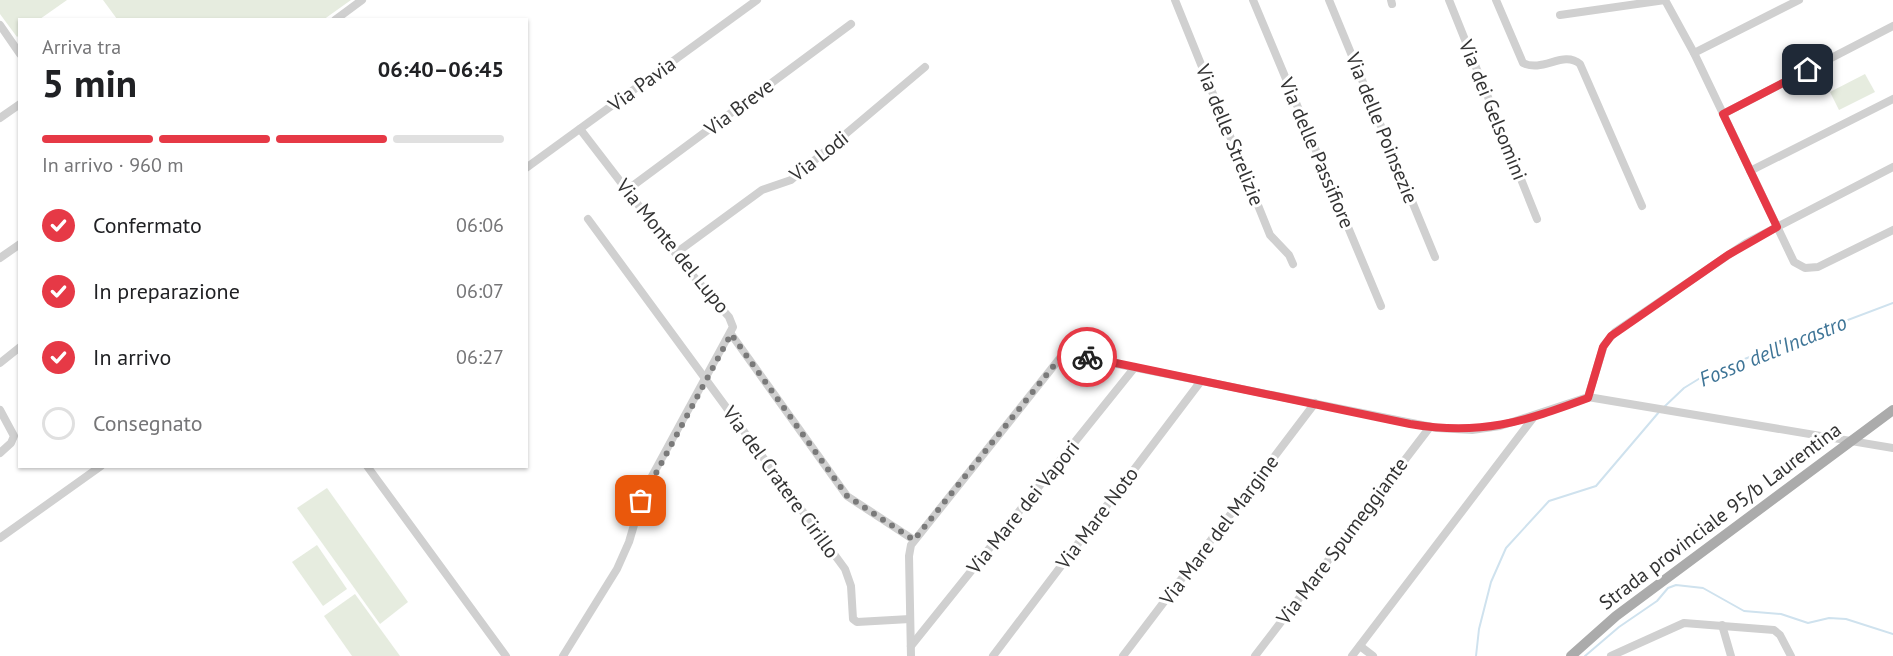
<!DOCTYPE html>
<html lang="it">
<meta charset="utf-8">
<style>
:root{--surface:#fff;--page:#f6f6f6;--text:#202124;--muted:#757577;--line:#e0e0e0;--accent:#e63946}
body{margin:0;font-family:"PT Sans",sans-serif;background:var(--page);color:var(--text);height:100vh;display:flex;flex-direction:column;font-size:22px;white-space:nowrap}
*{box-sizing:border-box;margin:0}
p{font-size:20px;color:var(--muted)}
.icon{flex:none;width:33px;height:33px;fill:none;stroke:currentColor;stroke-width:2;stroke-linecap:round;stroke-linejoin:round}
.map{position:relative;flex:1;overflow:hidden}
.drawer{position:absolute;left:18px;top:18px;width:510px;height:450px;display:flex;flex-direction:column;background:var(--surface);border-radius:0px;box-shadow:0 2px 4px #0004}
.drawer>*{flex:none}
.pin{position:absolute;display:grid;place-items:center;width:51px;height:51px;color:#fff;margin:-26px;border-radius:12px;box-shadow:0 3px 9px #0006}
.courier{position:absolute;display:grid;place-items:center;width:60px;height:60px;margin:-30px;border:4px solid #e63946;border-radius:50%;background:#fff;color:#222;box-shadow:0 2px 8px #0007}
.overview em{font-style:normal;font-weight:800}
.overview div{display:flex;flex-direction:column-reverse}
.overview{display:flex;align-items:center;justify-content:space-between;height:102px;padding:0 24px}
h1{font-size:39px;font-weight:800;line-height:45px}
.bar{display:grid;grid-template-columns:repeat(4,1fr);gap:9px 6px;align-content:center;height:72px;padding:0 24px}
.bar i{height:8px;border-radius:4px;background:var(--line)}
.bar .active{background:var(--accent)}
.bar p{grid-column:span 4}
ol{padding:0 24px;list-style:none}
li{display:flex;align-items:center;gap:18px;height:66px}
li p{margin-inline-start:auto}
li .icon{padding:6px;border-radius:50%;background:var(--accent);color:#fff;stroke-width:4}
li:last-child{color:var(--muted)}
li i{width:33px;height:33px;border:3px solid var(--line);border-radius:50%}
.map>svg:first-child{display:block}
</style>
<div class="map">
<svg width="1893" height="656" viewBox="0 0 1893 656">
<rect width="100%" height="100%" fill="#fff"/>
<g fill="#e6ecdf">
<path d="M0,0H67L40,19L20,20L19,35L17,37L0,14Z"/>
<path d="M103,0H351L323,20L117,19Z"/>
<path d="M1865,74L1875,92L1839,110L1830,92Z"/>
<path d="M327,488L408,602L380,624L297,508Z"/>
<path d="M317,545L347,589L323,606L292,562Z"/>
<path d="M355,594L400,656H352L324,616Z"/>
</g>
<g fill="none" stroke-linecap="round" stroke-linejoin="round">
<g stroke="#cfe2ee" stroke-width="2">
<path d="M1663,408L1684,388L1710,372L1893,303"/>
<path d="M1476,656L1479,629L1491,582L1506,548L1549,501L1596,486L1659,412"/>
<path d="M1585,656L1619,627L1657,601L1668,588L1676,585L1703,588L1744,611L1781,614L1808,623L1829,618L1846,619L1893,634"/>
</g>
<g stroke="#d0d0d0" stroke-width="8">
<path d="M1175,0L1270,235L1289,255L1293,264"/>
<path d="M1253,0L1381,306"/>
<path d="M1329,0L1435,257"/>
<path d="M1391,0L1392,4"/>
<path d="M1449,0L1537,219"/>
<path d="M1496,0L1523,63C1543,73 1563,50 1580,64L1642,206"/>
<path d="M1665,0L1694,53L1794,262L1805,268L1818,267L1893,230"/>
<path d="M1560,15L1665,0"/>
<path d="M335,20L362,0"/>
<path d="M0,25L20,54"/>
<path d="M1694,53L1799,0"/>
<path d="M1723,114L1893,26"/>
<path d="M0,118L20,104"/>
<path d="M526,168L757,0"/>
<path d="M1750,171L1893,99"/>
<path d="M627,190L851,24"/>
<path d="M588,219L845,569L851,586L853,619L857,622L910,619"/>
<path d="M676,253L762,190L791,180L925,67"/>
<path d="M0,258L20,244"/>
<path d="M731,334L847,496L914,540"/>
<path d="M0,363L20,347"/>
<path d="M1588,397L1604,345L1615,332L1746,243L1893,167"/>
<path d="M0,410L14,436L11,443L0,453"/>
<path d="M367,466L506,656"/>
<path d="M0,538L101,466"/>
<path d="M1722,625L1731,656"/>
<path d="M911,646L1135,367"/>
<path d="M1360,646L1373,656"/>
<path d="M563,656L617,569L629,542L644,491L733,327L729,317L689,271L580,129"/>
<path d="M911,656L909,556L911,545L1060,358L1067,354L1437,428L1472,430L1500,426L1588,397L1893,448"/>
<path d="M993,656L1201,381"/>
<path d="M1123,656L1315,403"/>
<path d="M1255,656L1430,427"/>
<path d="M1352,656L1533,418"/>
<path d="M1611,656L1684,623L1774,630L1780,635L1791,656"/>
</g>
<path stroke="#ababab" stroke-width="10" d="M1571,656L1616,616L1893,410"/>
</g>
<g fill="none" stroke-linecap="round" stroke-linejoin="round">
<path stroke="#7a7a7a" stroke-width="6" stroke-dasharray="0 10.8" d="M641,501L731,334L847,496L914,540L1060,358L1070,354L1087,357"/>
<path stroke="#e63946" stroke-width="8" d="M1087,357L1410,424C1481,436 1523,422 1588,398L1603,347L1611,336L1728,255L1777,227L1723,114L1808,70"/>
</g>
<g text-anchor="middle" stroke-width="6" stroke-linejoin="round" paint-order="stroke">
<g font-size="20" fill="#333" stroke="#fff">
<text transform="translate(642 84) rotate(-36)" y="7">Via Pavia</text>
<text transform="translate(739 107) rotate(-37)" y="7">Via Breve</text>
<text transform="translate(1493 110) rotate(68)" y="7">Via dei Gelsomini</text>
<text transform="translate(1382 128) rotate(68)" y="7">Via delle Poinsezie</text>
<text transform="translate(1230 135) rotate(68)" y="7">Via delle Strelizie</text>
<text transform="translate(1317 153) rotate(67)" y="7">Via delle Passifiore</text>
<text transform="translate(819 156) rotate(-38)" y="7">Via Lodi</text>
<text transform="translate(673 246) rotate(51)" y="7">Via Monte del Lupo</text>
<text transform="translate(781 482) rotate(54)" y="7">Via del Cratere Cirillo</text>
<text transform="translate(1023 507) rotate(-51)" y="7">Via Mare dei Vapori</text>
<text transform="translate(1720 516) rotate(-37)" y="7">Strada provinciale 95/b Laurentina</text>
<text transform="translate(1097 518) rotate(-53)" y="7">Via Mare Noto</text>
<text transform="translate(1219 530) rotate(-53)" y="7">Via Mare del Margine</text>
<text transform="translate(1342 541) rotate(-53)" y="7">Via Mare Spumeggiante</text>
</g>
<g font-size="21" font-style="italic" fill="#3f7597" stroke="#fff">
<text transform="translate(1773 351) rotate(-22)" y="7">Fosso dell'Incastro</text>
</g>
</g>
</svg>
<div class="pin" style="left:641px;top:501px;background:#ea580c"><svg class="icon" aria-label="bag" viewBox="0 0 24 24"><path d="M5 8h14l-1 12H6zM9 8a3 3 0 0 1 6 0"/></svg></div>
<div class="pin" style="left:1808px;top:70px;background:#1f2937"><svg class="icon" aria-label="home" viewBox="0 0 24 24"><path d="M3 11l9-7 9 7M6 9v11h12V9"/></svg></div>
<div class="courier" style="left:1087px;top:357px"><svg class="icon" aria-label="bike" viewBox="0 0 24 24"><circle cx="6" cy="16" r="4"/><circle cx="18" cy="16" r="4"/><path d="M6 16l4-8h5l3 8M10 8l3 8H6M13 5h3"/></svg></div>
<section class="drawer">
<div class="overview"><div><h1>5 min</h1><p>Arriva tra</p></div><em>06:40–06:45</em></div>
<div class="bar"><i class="active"></i><i class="active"></i><i class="active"></i><i></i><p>In arrivo · 960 m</p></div>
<ol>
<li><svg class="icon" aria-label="check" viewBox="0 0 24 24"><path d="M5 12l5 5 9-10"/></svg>Confermato<p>06:06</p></li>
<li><svg class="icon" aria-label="check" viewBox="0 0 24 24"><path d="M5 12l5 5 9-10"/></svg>In preparazione<p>06:07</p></li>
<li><svg class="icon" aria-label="check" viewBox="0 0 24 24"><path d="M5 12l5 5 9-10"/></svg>In arrivo<p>06:27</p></li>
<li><i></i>Consegnato</li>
</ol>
</section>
</div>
